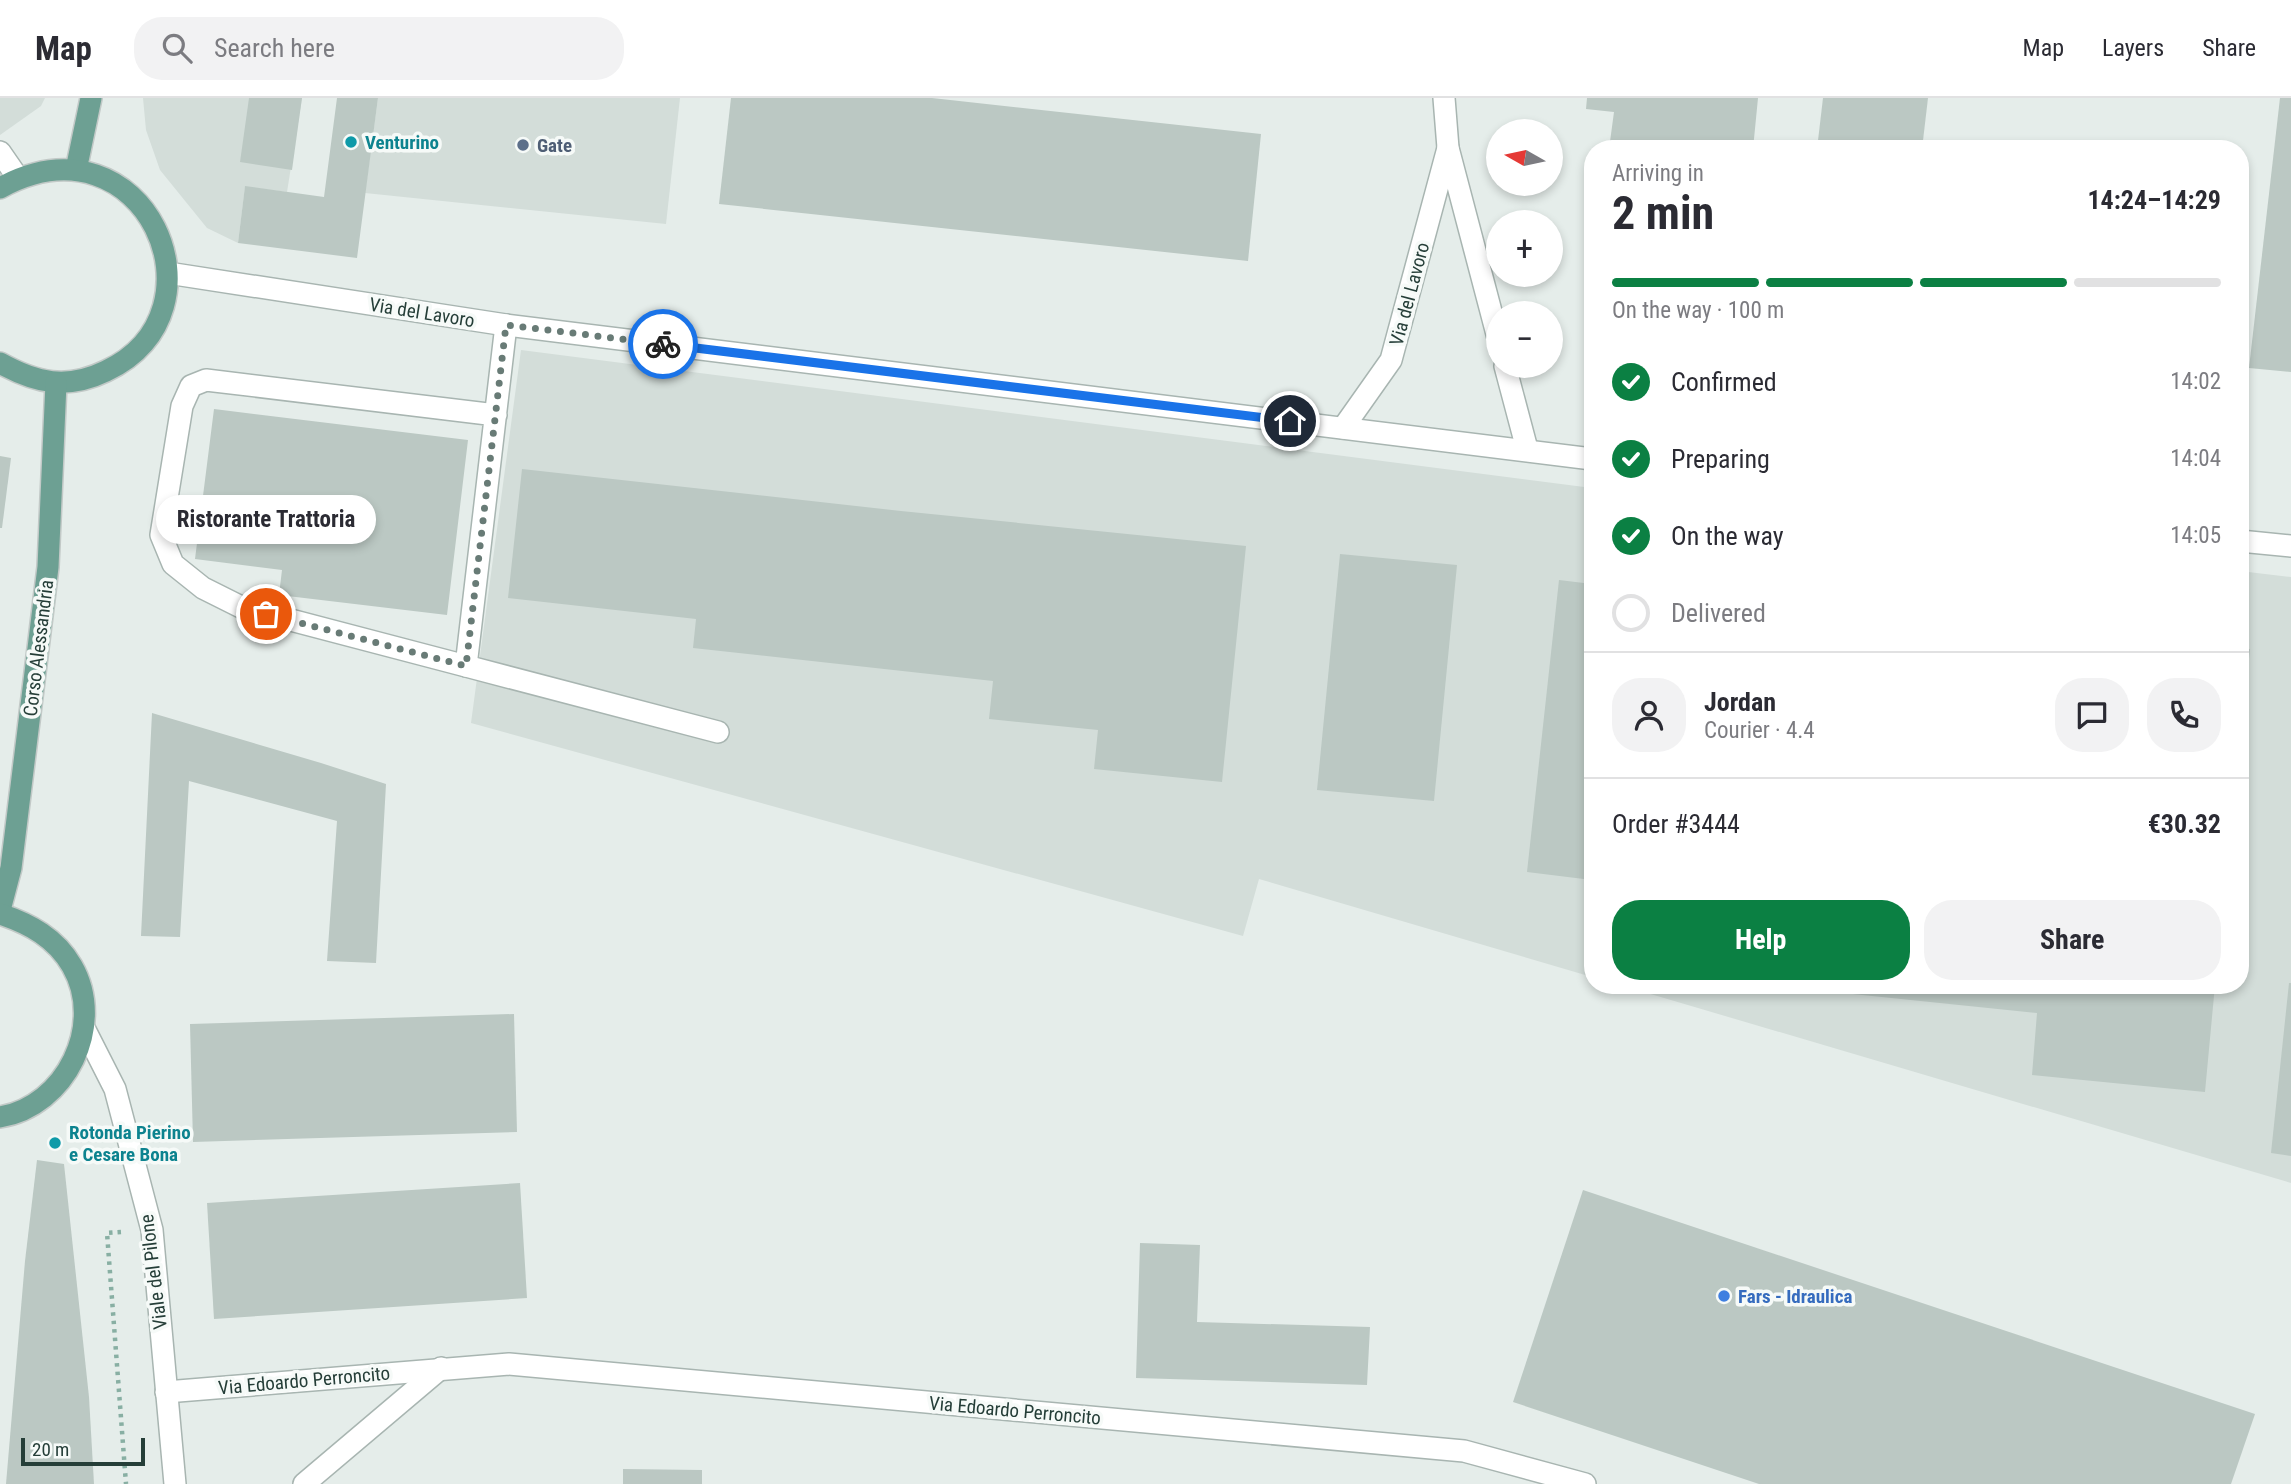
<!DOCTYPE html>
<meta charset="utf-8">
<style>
:root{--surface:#fff;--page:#f2f2f3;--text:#2b2b33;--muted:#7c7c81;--line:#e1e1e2;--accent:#0b8043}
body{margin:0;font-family:"Roboto Condensed",sans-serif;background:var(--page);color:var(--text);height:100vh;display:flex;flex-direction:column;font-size:26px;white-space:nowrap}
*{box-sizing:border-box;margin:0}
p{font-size:23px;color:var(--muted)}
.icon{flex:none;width:38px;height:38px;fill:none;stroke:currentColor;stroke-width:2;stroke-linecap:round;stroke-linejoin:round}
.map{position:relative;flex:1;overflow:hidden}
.sheet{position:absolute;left:1584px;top:42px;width:665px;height:854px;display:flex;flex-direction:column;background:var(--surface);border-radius:28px;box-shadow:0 4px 10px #0003}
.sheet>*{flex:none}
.needle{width:46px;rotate:279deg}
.fabs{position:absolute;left:1486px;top:21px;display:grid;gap:14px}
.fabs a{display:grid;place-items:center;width:77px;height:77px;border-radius:50%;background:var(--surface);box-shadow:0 4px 10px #0003;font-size:35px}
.scale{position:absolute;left:21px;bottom:18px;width:124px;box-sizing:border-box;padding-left:7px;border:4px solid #253e38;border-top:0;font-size:19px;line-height:24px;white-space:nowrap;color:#253e38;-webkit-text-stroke:5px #f6faf8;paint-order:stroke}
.pin{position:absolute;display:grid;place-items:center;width:60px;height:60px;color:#fff;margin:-30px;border:4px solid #fff;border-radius:50%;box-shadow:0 2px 7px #0007}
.courier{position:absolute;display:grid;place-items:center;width:70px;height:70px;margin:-35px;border:5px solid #1a73e8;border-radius:50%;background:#fff;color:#222;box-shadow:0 2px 9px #0007}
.bubble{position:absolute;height:49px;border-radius:24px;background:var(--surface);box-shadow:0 4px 10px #0003;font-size:23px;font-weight:700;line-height:49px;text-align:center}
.summary em{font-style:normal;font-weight:700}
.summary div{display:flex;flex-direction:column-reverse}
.summary{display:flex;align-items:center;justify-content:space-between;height:119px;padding:0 28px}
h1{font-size:46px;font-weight:700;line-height:52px}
.bar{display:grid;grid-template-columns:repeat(4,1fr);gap:10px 7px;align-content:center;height:84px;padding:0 28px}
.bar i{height:9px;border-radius:5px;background:var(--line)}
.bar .on{background:var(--accent)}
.bar p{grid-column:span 4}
.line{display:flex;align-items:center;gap:18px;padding:0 28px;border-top:2px solid var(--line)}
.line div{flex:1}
.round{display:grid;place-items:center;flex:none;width:74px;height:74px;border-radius:28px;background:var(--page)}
ol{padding:0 28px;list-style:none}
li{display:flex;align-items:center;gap:21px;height:77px}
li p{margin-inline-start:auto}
li .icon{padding:7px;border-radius:50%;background:var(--accent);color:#fff;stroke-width:4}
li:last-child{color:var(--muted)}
li i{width:38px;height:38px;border:4px solid var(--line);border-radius:50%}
.action{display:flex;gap:14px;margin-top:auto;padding:14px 28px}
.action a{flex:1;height:80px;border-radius:28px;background:var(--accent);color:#fff;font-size:28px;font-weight:700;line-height:80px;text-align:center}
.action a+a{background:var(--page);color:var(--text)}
header{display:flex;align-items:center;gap:42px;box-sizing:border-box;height:98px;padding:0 35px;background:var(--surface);border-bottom:2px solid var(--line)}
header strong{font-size:33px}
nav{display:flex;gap:38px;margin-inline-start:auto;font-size:24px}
.search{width:490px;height:63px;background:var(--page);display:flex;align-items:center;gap:18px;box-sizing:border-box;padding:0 24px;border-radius:28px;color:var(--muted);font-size:26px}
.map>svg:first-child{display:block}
</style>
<header>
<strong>Map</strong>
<div class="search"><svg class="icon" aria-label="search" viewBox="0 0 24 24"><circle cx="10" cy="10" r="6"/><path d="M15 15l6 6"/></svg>Search here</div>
<nav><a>Map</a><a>Layers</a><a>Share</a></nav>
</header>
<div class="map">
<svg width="2291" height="1386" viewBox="0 0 2291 1386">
<rect width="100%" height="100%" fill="#e5edea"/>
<g fill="#d3ddd9">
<path d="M0,0H45L41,8L0,37Z"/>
<path d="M143,0H302L287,94L245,89L238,145L207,130L160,72L146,32Z"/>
<path d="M378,0H680L666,126L365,95Z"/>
<path d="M521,252L1592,390V879L1259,781L1243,838L471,625Z"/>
<path d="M2240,473L2291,479V1085L1620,887H2240Z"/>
</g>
<g fill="#bbc8c3">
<path d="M249,0H302L292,72L240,64Z"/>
<path d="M337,0H378L357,160L238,145L245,88L324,99Z"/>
<path d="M731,0H932L1261,36L1248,163L719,106Z"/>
<path d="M1587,0H1758L1753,51H1609L1614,14L1586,11Z"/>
<path d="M1823,0H1928L1922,51H1817Z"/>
<path d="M2280,0H2291V274L2249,270Z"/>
<path d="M214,311L468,342L447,517L279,497L282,472L195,461Z"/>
<path d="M0,358L11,360L2,430H0Z"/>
<path d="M522,371L901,413L1246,448L1222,684L1094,671L1098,632L989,621L993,583L693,550L696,521L508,500Z"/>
<path d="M1340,456L1457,467L1434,703L1317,692Z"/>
<path d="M1559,482L1592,486V782L1527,774Z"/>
<path d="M2240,550L2250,551L2242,628L2240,627Z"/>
<path d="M152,615L321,665L386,686L376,865L327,863L337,723L189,683L180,839L141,838Z"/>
<path d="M2289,885H2291V1058L2271,1055Z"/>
<path d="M1814,887H2215L2205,994L2032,977L2037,915L1814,892Z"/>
<path d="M514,916L517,1034L193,1044L190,926Z"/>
<path d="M37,1062L64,1066L89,1299L94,1386H6L25,1163Z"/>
<path d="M520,1085L527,1200L214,1221L207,1105Z"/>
<path d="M1583,1092L2255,1316L2231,1386H1759L1513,1304Z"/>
<path d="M1140,1145L1200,1147L1197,1224L1370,1229L1367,1287L1136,1280Z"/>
<path d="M623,1371L702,1372V1386H623Z"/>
</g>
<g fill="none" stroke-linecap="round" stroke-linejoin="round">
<defs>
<g id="lane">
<path d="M0,54L18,80"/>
<path d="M496,317L206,282L191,288L182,308L161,437L173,466L203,490L241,509L466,568L506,227"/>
<path d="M466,568L718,634"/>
</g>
<g id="street">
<path d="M1444,0L1448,50L1498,240"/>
<path d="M168,175L506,227L1592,361"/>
<path d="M1505,268L1527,351"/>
<path d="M1343,330L1391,262L1448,50"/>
<path d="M2240,443L2291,448"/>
<path d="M84,930L115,991L152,1132L175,1386"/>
<path d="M166,1294L509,1266L1464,1353L1585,1386"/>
<path d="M304,1386L441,1270"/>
</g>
<g id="primary">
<path d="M76,72L91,0"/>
<path d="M0,90C145,11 233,214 106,273C67,292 36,285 0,265"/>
<path d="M0,812L11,770L48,469L56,285"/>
<path d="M0,816C30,826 56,840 72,868C106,927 66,1008 0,1019"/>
</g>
</defs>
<use href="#lane" stroke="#a8b5b1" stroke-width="24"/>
<use href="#street" stroke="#a8b5b1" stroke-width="24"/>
<use href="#primary" stroke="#c2c9c7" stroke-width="24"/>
<path stroke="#88afa3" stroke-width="4.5" stroke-dasharray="3.5 5" stroke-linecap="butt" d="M121,1134L107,1135L126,1386"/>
<use href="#lane" stroke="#fff" stroke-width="21"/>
<use href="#street" stroke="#fff" stroke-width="21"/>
<use href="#primary" stroke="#6da093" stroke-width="21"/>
</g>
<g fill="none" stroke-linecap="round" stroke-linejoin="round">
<path stroke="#687b76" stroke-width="7" stroke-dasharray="0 12.6" d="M266,516L466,568L506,227L663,246"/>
<path stroke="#1a73e8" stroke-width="9" d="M663,246L1290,323"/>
</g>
<g fill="#0f9aa8" stroke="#f6faf8" stroke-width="2.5">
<circle cx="351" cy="44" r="7"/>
<circle cx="55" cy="1045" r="7"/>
</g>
<circle fill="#5c6f8a" stroke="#f6faf8" stroke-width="2.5" cx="523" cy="47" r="7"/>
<circle fill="#3f7fe0" stroke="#f6faf8" stroke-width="2.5" cx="1724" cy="1198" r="7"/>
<g text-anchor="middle" stroke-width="7" stroke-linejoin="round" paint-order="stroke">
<g font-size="19" font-weight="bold" fill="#0d838f" stroke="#f6faf8" text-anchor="start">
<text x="365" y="51">Venturino</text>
<text x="69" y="1041">Rotonda Pierino<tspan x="69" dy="22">e Cesare Bona</tspan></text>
</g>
<g font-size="19" font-weight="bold" fill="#4e5e75" stroke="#f6faf8" text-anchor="start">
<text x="537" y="54">Gate</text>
</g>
<g font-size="19" fill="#253e38" stroke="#f6faf8">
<text transform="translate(1409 196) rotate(-75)" y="7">Via del Lavoro</text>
<text transform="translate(422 214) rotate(9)" y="7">Via del Lavoro</text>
<text transform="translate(38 550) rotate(-83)" y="7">Corso Alessandria</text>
<text transform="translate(153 1174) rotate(-97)" y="7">Viale del Pilone</text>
<text transform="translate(304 1282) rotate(-5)" y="7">Via Edoardo Perroncito</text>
<text transform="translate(1015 1312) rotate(5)" y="7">Via Edoardo Perroncito</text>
</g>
<g font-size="19" font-weight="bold" fill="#366cbe" stroke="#f6faf8" text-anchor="start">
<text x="1738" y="1205">Fars - Idraulica</text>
</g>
</g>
</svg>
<div class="fabs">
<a><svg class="needle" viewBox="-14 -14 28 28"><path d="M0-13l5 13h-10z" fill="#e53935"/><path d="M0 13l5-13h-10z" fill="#7c7c81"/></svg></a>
<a>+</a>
<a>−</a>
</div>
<div class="scale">20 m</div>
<div class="pin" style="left:266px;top:516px;background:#ea580c"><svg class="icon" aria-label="bag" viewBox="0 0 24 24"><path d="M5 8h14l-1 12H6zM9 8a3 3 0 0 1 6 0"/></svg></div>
<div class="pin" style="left:1290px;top:323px;background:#1f2937"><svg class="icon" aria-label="home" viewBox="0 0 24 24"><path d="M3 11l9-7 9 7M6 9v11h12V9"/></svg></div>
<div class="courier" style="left:663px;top:246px"><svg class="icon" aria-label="bike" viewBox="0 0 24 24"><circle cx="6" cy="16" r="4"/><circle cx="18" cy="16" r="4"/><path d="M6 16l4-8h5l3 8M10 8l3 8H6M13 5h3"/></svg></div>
<div class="bubble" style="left:156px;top:397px;width:220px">Ristorante Trattoria</div>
<section class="sheet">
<div class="summary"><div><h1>2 min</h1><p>Arriving in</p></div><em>14:24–14:29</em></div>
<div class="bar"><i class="on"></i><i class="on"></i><i class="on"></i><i></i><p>On the way · 100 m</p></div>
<ol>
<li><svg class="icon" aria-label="check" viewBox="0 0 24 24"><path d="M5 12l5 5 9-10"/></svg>Confirmed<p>14:02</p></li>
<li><svg class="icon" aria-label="check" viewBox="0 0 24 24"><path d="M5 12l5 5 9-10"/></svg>Preparing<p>14:04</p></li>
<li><svg class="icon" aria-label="check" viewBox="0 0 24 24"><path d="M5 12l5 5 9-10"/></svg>On the way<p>14:05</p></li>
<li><i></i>Delivered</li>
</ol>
<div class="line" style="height:126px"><a class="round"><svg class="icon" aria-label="person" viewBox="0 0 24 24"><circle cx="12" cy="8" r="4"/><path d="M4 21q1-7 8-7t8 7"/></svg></a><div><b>Jordan</b><p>Courier · 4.4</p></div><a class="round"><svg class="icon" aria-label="chat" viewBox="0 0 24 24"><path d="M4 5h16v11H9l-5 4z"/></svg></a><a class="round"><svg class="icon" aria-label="phone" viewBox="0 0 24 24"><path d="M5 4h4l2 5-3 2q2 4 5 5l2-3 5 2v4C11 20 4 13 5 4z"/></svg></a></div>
<div class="line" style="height:91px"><div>Order #3444</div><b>€30.32</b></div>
<div class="action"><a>Help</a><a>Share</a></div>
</section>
</div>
